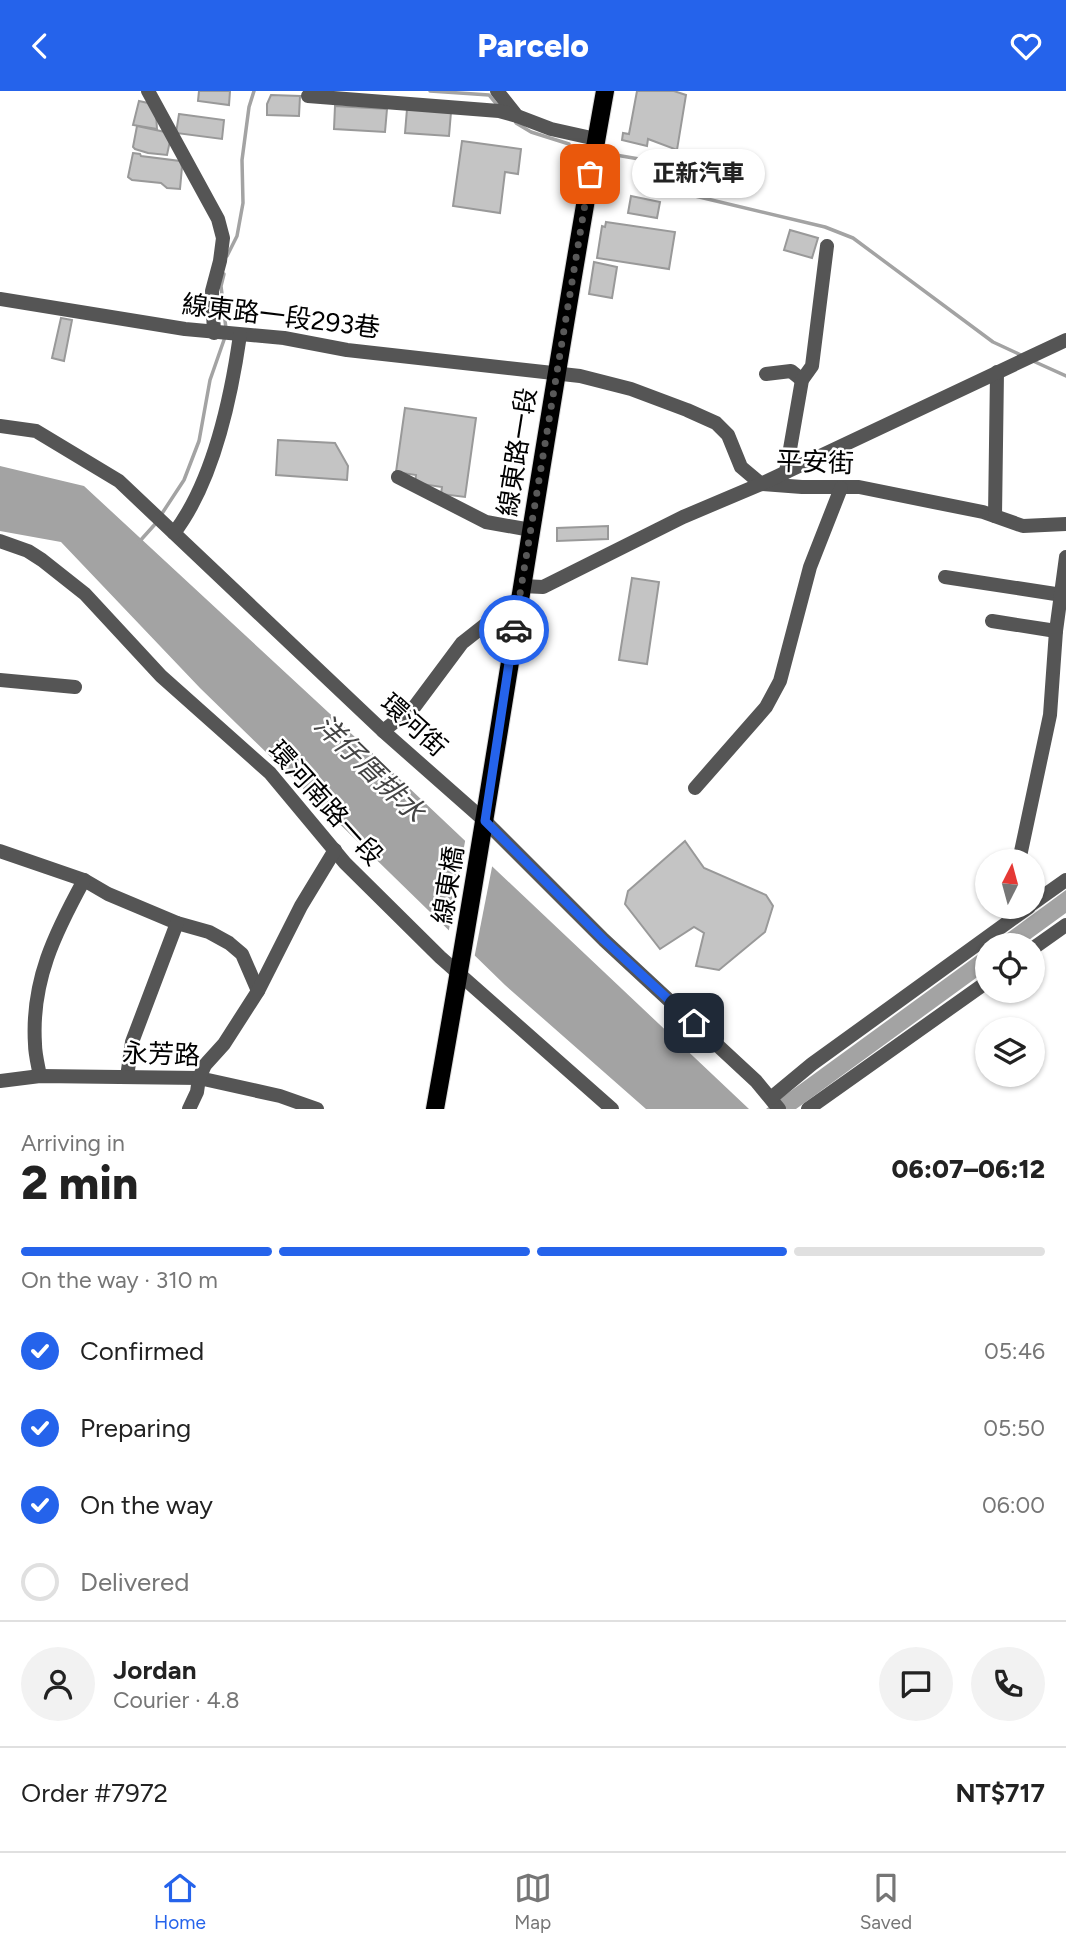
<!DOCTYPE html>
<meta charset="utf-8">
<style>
:root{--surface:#fff;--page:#f2f2f2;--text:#222;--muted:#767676;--line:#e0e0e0;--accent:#2563eb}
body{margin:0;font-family:Figtree,"Noto Sans TC",sans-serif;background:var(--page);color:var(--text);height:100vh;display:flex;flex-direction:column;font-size:26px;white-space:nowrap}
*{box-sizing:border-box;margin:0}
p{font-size:23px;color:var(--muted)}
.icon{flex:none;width:38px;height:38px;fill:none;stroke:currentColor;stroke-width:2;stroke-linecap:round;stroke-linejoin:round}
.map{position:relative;height:1018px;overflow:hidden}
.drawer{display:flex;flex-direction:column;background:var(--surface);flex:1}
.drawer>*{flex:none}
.needle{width:46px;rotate:6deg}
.fabs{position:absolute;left:975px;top:758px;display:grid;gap:14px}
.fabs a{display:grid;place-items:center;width:70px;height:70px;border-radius:50%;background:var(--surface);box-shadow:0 2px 5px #0004;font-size:35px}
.pin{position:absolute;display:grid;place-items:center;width:60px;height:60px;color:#fff;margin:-30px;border-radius:14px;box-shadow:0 4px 10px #0006}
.courier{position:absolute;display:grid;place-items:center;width:70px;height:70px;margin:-35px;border:5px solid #2563eb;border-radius:50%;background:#fff;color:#222;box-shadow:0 2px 9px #0007}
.bubble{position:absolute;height:49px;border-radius:24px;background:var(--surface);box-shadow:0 2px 5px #0004;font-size:23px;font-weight:800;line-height:49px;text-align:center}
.head em{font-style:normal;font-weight:800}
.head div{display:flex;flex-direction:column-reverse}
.head{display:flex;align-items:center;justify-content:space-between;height:119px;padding:0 21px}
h1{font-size:46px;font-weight:800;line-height:52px}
.bar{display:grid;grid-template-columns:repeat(4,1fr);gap:10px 7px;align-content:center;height:84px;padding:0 21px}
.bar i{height:9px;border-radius:5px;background:var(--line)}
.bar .current{background:var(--accent)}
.bar p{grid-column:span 4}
.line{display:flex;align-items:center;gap:18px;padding:0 21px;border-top:2px solid var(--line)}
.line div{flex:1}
.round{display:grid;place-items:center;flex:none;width:74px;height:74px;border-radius:37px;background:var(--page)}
ol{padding:0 21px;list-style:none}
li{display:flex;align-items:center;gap:21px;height:77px}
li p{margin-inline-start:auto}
li .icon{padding:7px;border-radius:50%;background:var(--accent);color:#fff;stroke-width:4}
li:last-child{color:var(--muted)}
li i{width:38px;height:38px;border:4px solid var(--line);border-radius:50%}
header{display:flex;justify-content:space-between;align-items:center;height:91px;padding:0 21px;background:var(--accent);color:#fff;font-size:32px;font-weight:800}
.tab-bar{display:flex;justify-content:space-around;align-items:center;height:98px;border-top:2px solid var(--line);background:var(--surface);font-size:19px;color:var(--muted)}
.tab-bar a{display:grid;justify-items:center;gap:4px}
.tab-bar .current{color:var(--accent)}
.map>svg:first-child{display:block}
</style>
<header><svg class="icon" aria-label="back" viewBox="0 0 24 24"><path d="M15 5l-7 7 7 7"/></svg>Parcelo<svg class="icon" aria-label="heart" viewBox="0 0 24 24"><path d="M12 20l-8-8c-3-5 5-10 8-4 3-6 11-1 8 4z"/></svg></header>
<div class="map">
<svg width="1066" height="1018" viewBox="0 0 1066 1018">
<rect width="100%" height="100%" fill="#fff"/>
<g fill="#a3a3a3">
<path d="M0,375L84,395L369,659L749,1018H646L505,894L200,597L61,451L0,440Z"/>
<path d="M1066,799V822L1022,854H991Z"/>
<path d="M987,857V879L796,1018H766Z"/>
</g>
<path fill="#fff" d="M466,745L493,771L474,868L448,844Z"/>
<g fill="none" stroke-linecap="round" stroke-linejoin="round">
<g stroke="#a3a3a3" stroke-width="3.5">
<path d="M430,0L489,4L498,15"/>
<path d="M516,32L531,41L569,53"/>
<path d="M604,62L645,69L651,74L662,96L674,100L825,136L853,147L993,251L1023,265"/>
<path d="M227,165L237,145L243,112L242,69L249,16L254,0"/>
<path d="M224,183L221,195L226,238"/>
<path d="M1033,270L1066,285"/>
<path d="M161,424L184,389L199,350L210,289L225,246"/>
<path d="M139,451L157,431"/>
</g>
</g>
<g fill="#c4c4c4" stroke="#999" stroke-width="2">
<path d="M199,0H230L229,14L198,10Z"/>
<path d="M637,0H674L686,4L677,59L648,48L647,55L622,49L623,42L629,43Z"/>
<path d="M271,4L300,5L299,25L267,24V13Z"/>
<path d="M139,10L148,12L156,23L157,38L133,34Z"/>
<path d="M335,15L387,18L385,41L334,38Z"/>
<path d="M407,18L451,21L449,45L405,42Z"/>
<path d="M179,23L224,29L222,48L176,42Z"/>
<path d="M137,35L165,41L170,50L167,64L148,62L135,58L133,56Z"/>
<path d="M462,50L521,58L518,83L505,81L500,122L453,115Z"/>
<path d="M133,62L140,63L141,65L180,70L182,76L180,98L167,97L161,92L132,89L128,86Z"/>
<path d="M631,105L660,111L657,127L628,122Z"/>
<path d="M606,131L675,141L669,178L597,167L602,135L605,136Z"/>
<path d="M790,139L818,147L812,167L784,159Z"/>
<path d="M594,171L617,176L612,207L589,203Z"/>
<path d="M61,227L72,229L64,270L52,267Z"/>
<path d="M405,317L476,327L465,406L441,403L442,396L415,392L416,384L396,381Z"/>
<path d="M278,349L335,352L348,375L347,389L276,384Z"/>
<path d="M608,435V448L557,450V437Z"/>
<path d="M632,487L659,491L647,573L619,569Z"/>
<path d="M685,750L704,777L766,804L773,815L765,841L719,879L696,875L704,842L694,836L660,858L625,813L628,800Z"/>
</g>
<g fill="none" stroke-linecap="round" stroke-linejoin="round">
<defs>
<path id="major" d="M435,1018C496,679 544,339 605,0"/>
</defs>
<use href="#major" stroke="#dbdbdb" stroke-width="20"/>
<g stroke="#555" stroke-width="14">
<path d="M148,0L218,128L223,147L220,170L212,200L214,242"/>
<path d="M497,0L517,25L551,38L596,48"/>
<path d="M308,5L499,20L517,25"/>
<path d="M0,208L185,238L284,247L347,259L580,285L631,298L687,319L716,332L728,344L741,376L761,393L802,396H859L983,421L1023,435L1066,433"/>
<path d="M766,283L791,280L802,289"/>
<path d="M0,335L36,340L119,390L383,640L485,730L604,849L756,990L779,1018"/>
<path d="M786,381L802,289L812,275L827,155"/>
<path d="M398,386L486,431L531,439"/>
<path d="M995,425L997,281"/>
<path d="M174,442C213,391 231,307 240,244"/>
<path d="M0,450L28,460L42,469L85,503L161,585L270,682L345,772L440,866L612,1018"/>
<path d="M945,486L1062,504"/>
<path d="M522,495L543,496L683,426L761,393L1066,249"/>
<path d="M992,530L1056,540"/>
<path d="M0,589L75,596"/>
<path d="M383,640L415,615L462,552L519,507"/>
<path d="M695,697L766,616L780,590L810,476L841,397"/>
<path d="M0,760L84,789L108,803L177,832L209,841L229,852L242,863L258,900"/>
<path d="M1019,770L1050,624L1056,540L1066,466"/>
<path d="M1032,813L1066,789"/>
<path d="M1032,858L1066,834"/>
<path d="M40,985C38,974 35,963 35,953C31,890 55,842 84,789"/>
<path d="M127,986L132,951L177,832"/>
<path d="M0,990L40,985L199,987L280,1005L317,1018"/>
<path d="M771,1007L812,973L1029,816"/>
<path d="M189,1018L197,1001L199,987L205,974L224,953L258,900L301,815L335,759"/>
<path d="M808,1018L987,891"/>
</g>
<use href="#major" stroke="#000" stroke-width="18"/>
</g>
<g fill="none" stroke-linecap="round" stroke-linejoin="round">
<path stroke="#595959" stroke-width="7" stroke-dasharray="0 12.6" d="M514,539L590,83"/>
<path stroke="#2563eb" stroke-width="9" d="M514,539L485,730L604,849L694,932"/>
</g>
<g text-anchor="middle" stroke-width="5" stroke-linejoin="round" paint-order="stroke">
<g font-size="26" fill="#000" stroke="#fff">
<text transform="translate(281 225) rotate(7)" y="9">線東路一段293巷</text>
<text transform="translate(517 361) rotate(-81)" y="9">線東路一段</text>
<text transform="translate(815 371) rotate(2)" y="9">平安街</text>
<text transform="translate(414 634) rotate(42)" y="9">環河街</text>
<text transform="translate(326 712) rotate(48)" y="9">環河南路一段</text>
<text transform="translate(448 794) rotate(-81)" y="9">線東橋</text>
<text transform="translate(161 963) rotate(2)" y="9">永芳路</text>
</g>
<g font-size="28" font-style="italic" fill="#444" stroke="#fff">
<text transform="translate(370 677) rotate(44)" y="10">洋仔厝排水</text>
</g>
</g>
</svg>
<div class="fabs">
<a><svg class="needle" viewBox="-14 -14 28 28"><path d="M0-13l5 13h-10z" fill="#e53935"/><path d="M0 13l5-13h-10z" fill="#767676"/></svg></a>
<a><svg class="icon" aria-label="locate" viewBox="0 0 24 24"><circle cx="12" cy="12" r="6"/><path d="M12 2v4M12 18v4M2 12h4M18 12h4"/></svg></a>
<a><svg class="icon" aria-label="layers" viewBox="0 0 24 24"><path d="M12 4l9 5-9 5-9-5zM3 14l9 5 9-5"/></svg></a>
</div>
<div class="pin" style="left:590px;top:83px;background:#ea580c"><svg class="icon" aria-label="bag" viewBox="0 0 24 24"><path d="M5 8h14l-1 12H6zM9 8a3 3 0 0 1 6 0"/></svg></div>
<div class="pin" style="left:694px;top:932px;background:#1f2937"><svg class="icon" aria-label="home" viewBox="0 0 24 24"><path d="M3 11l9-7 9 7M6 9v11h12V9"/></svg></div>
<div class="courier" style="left:514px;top:539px"><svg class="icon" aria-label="car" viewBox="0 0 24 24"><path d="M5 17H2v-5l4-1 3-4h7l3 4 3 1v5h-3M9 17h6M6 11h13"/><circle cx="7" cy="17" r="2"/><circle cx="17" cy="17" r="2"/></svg></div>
<div class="bubble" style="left:632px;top:58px;width:133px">正新汽車</div>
</div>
<section class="drawer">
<div class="head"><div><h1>2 min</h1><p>Arriving in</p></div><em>06:07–06:12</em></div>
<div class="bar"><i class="current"></i><i class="current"></i><i class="current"></i><i></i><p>On the way · 310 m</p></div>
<ol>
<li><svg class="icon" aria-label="check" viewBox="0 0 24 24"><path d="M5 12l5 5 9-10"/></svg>Confirmed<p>05:46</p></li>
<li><svg class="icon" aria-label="check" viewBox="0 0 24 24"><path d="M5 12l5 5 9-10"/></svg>Preparing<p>05:50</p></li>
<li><svg class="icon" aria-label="check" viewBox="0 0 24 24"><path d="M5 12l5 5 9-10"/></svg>On the way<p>06:00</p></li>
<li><i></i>Delivered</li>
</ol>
<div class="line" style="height:126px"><a class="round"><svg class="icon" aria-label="person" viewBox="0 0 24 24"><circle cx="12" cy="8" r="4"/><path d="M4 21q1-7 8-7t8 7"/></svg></a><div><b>Jordan</b><p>Courier · 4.8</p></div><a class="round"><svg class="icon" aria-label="chat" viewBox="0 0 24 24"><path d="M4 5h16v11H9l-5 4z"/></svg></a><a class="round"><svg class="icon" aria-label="phone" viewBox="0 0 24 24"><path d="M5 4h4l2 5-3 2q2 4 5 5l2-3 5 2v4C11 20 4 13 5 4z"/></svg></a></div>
<div class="line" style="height:91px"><div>Order #7972</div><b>NT$717</b></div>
</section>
<nav class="tab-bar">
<a class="current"><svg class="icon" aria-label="home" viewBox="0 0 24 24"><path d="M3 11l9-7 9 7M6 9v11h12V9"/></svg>Home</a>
<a><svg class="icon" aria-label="map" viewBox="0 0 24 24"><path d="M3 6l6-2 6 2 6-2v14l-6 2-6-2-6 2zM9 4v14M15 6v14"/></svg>Map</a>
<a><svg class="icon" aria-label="saved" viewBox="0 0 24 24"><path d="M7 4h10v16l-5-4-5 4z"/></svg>Saved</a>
</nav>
